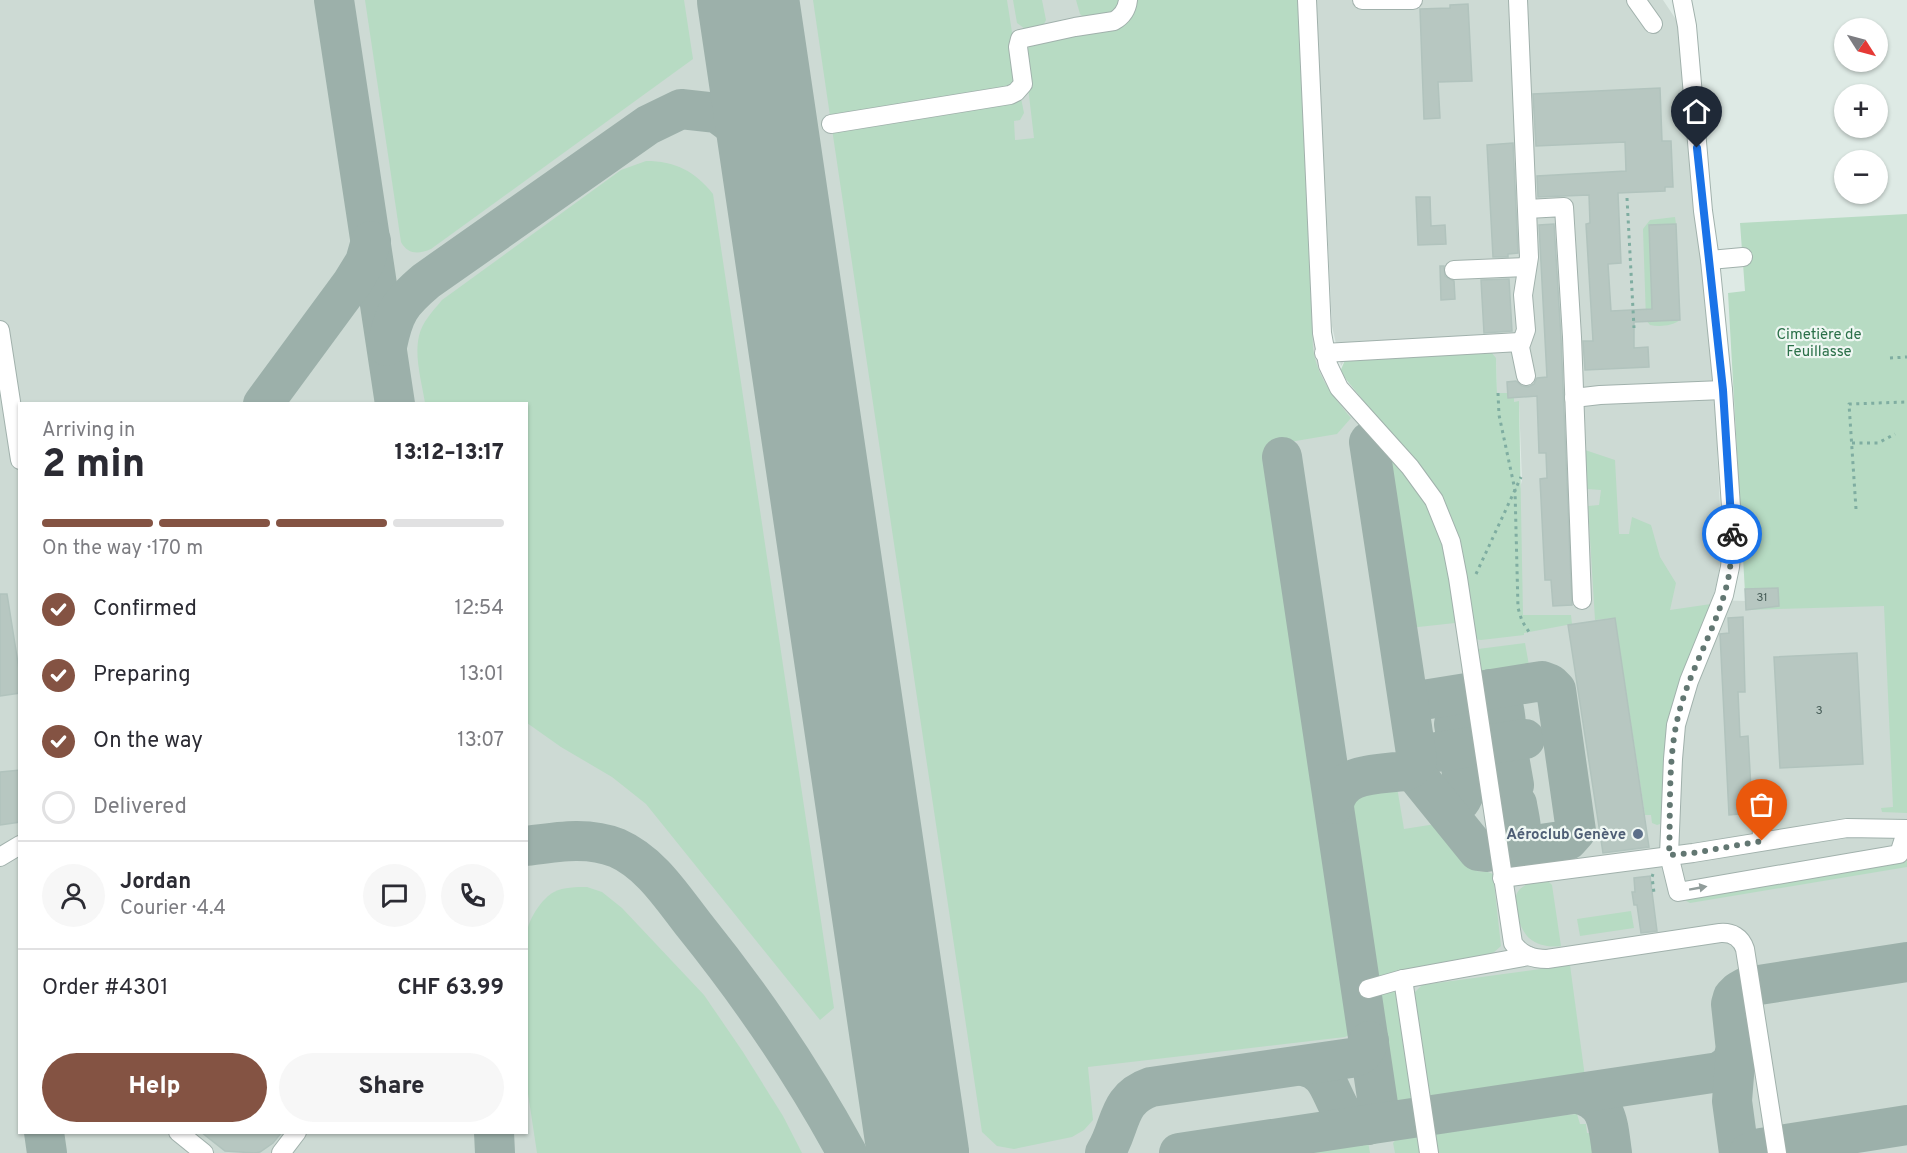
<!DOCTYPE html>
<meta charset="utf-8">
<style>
:root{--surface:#fff;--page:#f7f7f7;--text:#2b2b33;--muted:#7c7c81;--line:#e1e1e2;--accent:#845343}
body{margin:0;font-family:Overpass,sans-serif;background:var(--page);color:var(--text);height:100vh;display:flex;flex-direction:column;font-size:22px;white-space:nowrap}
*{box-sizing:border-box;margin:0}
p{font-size:20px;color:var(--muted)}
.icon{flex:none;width:33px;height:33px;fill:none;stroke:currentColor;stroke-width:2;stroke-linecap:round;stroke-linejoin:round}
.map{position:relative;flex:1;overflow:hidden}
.drawer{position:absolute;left:18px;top:402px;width:510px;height:732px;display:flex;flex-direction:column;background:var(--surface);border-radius:0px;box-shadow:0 2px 4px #0004}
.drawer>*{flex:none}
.needle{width:39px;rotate:126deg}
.controls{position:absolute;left:1834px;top:18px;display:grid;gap:12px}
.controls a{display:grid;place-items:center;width:54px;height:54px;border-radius:50%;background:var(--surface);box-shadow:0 2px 4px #0004;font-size:30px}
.pin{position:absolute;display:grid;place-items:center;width:51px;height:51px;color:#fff;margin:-62px -26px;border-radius:50% 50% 50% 0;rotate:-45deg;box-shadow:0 0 6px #0007}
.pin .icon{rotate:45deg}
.courier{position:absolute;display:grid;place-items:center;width:60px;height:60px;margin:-30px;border:4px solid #1a73e8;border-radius:50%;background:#fff;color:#222;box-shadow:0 2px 8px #0007}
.head em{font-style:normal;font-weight:800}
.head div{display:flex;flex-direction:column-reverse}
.head{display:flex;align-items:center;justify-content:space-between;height:102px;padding:0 24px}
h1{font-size:39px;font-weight:800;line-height:45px}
.bar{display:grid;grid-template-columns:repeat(4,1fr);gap:9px 6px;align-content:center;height:72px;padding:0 24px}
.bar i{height:8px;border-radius:4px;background:var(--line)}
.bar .current{background:var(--accent)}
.bar p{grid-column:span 4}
.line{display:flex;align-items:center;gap:15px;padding:0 24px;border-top:2px solid var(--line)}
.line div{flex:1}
.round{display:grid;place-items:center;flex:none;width:63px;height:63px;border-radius:32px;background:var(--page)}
ol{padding:0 24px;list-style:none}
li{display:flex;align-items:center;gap:18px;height:66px}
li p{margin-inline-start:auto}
li .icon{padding:6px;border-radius:50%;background:var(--accent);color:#fff;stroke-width:4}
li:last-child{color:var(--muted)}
li i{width:33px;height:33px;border:3px solid var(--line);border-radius:50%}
.action{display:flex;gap:12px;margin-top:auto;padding:12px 24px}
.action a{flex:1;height:69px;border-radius:36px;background:var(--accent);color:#fff;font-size:24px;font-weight:800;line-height:69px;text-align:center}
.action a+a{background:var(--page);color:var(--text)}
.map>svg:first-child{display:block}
</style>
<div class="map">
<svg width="1907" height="1153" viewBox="0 0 1907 1153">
<rect width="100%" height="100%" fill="#deeae5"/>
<path fill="#cddad4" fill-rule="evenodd" d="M0,0H1307L1322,333L1349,399L1424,472L1461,596L1522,612L1519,493L1522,480L1519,402H1514L1497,393L1496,358L1345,360L1341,366L1332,326L1316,0H1663L1679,24L1719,434L1717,449L1722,545L1718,579L1712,600L1885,605L1907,797V1153H0ZM20,404H526V1132H20Z"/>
<g fill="#b7dbc3">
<path d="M365,0H684L693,59L431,249C419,254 408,255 401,242Z"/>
<path d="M813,0H1007L1020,84L830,116Z"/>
<path d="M1013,0H1042L1046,20L1043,26L1028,31L1017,23Z"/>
<path d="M1076,0H1124L1119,12L1086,20L1080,14Z"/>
<path d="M1133,0H1298L1313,348C1317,377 1333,396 1351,418L1337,434L1272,445L1357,1019L1355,1032L1345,1037L1088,1067L1093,1120L1084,1130L1072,1137L1014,1149L997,1146L982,1132L832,129L1020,93L1024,113L1020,120L1014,121L1015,140L1034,138L1024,53L1034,41L1114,29Z"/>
<path d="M646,161C675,161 695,171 713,194L834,1008L820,1020L646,804L612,777L561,747L527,723L526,404L425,403C422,383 414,357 419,336C422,322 433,311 442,300L621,170Z"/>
<path d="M1907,214V813L1882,812L1881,808L1893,807L1884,606L1746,610L1728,293L1745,291L1740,223Z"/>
<path d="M1675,217L1676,224L1649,225L1653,320H1680C1672,326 1660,327 1650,325L1646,320L1643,229L1650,220Z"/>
<path d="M1491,352L1496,358L1497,393H1508L1514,397V402L1519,401L1523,615H1571L1572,624L1524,633V635L1481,640L1474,639C1467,591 1463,540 1441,496L1340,372L1345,360Z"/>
<path d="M1375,443C1396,465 1419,488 1432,515C1448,548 1451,588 1455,623L1409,628L1405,606L1397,605Z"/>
<path d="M1585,450L1615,460L1619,534H1629L1632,517L1651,525L1660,557L1676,583L1670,610L1711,604L1669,721L1660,824L1657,825L1652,823L1651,815H1645L1615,618L1595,620L1588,506L1599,505L1601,490L1587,489Z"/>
<path d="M1525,643L1530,671L1480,678L1478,649Z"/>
<path d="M1389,783L1397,787L1404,829L1442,823L1475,865L1476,871L1488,872L1493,874L1501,946L1492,954L1396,971L1393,976L1366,985L1340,807C1348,783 1367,786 1389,783Z"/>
<path d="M1907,860V867L1690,903L1679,897Z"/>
<path d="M1547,880L1552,885L1561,946C1550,948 1537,945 1529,938C1519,929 1509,899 1520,889C1527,882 1538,882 1547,880Z"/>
<path d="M587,887L602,892L622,908L704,995L743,1052L783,1116L802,1153H537L527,1087V931C529,919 542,898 554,892C564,887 576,887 587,887Z"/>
<path d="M1631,911L1634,928L1580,936L1577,919Z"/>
<path d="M1570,965L1585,1077L1434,1100L1425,1091L1413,994L1422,985Z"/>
<path d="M1391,989L1401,994L1414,1089L1409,1102L1394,1103L1390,1098L1382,1047L1373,1023L1369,994Z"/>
<path d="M1555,1112L1557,1116L1577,1114L1580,1124H1586L1587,1133H1595L1597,1153H1395L1393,1143L1398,1137Z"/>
<path d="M1368,1142L1370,1153H1292Z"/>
</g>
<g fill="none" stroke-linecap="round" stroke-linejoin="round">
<g stroke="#9cb0aa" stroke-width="40">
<path d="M334,0L395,404"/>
<path d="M387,346C394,312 400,303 426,281L648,125L681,109L717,113L736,127L772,162"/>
<path d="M263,404L352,283L365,262L371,241"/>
<path d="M1282,457L1379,1111L1375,1120L1368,1125"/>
<path d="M1491,689L1502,698C1504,713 1512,733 1497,743L1508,751L1514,785L1507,795L1517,804C1519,819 1527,839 1513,848"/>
<path d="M1454,724L1465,792L1461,800L1456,803"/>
<path d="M1417,760L1423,754L1525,739"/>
<path d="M1405,771L1414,772L1478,851L1486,852L1568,840L1576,831L1556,690L1550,684L1542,681L1423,700L1414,704L1411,713"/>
<path d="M1334,804C1341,771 1377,775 1405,771L1411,768L1417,760L1369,442"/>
<path d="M526,846C556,842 588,836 617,848C651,863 672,897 694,925C752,997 803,1072 847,1153"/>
<path d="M1303,1066C1337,1072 1328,1110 1357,1126"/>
<path d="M1578,1094C1609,1101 1608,1126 1612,1153"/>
<path d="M911,1110L949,1153"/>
<path d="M44,1132L47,1153"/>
<path d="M494,1132L495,1153"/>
<path d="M1105,1153C1122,1126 1116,1099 1151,1087L1351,1058C1361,1056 1365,1052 1369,1041"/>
<path d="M1179,1153L1719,1072L1731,1064L1736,1050"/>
<path d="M1739,1153L1732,1101L1736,1050L1731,1004L1733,997L1739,991L1746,987L1907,962"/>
<path d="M1749,1153L1761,1148L1907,1125"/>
</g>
<path stroke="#9cb0aa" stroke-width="102" d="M748,0L918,1153"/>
</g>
<g fill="#b7c7c1" stroke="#b1c3bd" stroke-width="1.5">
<path d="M1468,4L1472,81L1438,82L1440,118L1424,119L1420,9L1450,8V5Z"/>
<path d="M1660,88L1662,141H1671L1673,187H1665V191L1618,193L1621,263L1608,264L1611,311L1652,309L1649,225L1676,224L1680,320L1634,322V348L1648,347L1649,367L1585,370L1583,341H1593L1586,224L1590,223L1589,195L1538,197L1537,176L1626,171L1625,142L1536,146L1533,94Z"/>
<path d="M1513,143L1518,253L1508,254V257H1493L1487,145Z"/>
<path d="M1416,197H1430L1431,226L1445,225L1446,244L1418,245Z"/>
<path d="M1554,224L1561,338L1572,605L1553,606L1551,580H1545L1540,479L1547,478L1546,453H1539L1537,396L1508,398L1507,382L1516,381L1522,386L1528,387L1534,384L1537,378L1547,377L1539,225Z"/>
<path d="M1440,266H1444L1445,276L1454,281L1455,299L1441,300Z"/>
<path d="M1509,279L1512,331L1484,333L1481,280Z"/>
<path d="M1778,588L1779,606L1746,610L1745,589Z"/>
<path d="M0,594H7L20,676V693L0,696Z"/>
<path d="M1743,617L1745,692H1738L1740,737L1748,736L1751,789L1750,813L1729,815L1720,634L1729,633L1728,618Z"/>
<path d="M1615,618L1649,847L1603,853L1568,625Z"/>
<path d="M1857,653L1863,764L1780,768L1774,657Z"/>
<path d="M20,770V822L0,825V772Z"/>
<path d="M1650,876L1657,931L1641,933L1637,905H1634L1632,892H1635L1634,878Z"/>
<path d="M201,1132H282L273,1143L260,1152L255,1153L225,1151Z"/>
</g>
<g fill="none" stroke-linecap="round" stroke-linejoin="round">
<defs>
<g id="minor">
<path d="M1307,0L1322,333L1328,365L1339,388L1410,467L1434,500L1451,542L1458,578L1513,943C1521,955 1532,959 1547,959L1720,933C1732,932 1741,937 1745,949L1777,1153"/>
<path d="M1362,0H1413"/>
<path d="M1518,0L1529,257L1523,295L1526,330L1520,347L1526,376"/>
<path d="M1636,0L1653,24"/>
<path d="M1682,0L1687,26L1703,211L1710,260L1723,390L1733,536L1730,567L1724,595L1689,681L1676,725L1673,759L1669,855L1678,892L1899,854L1907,829"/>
<path d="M831,124L1010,95L1016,92L1023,84L1018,47L1020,39L1075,27L1114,21C1123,16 1127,9 1128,0"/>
<path d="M1527,209L1564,207L1572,337L1582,600"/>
<path d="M1710,260L1743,257"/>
<path d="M1454,270L1527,267"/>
<path d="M0,330L20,460"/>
<path d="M1324,353L1520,342"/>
<path d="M1574,398L1600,395L1723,390"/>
<path d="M1761,794L1762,841"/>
<path d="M0,857L20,845"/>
<path d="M1502,878L1693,853L1847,828L1907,829"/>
<path d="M1403,979L1429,1153"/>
<path d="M1368,989L1403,979L1529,956"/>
<path d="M178,1132L204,1153"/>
<path d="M281,1153L297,1132"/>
</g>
</defs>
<use href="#minor" stroke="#a1b1ac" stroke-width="20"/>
<g stroke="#7fada1" stroke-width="3" stroke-dasharray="3 4.5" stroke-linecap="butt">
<path d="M1627,198L1634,328"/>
<path d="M1890,358L1907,357"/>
<path d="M1498,393L1499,415L1515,490L1518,608L1522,621L1529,632"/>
<path d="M1852,443H1878L1895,434"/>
<path d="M1856,509L1849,404L1907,402"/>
<path d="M1476,574L1521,477"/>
<path d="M1653,874L1652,877L1654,893"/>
</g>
<use href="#minor" stroke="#fff" stroke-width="18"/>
</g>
<defs><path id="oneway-solid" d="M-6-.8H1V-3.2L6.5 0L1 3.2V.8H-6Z" transform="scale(1.5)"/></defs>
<use fill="#909c9a" href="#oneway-solid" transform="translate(1698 888) rotate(-10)"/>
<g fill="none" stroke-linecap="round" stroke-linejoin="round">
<path stroke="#627772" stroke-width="6" stroke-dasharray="0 10.8" d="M1732,534C1732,549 1731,565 1728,580C1718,625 1692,665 1680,709C1667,755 1671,807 1669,855L1693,853L1762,841"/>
<path stroke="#1a73e8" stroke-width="8" d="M1697,148L1723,390L1732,534"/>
</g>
<circle fill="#5c6f8a" stroke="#eff7f3" stroke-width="2" cx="1638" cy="834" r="6"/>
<g text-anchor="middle" stroke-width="4.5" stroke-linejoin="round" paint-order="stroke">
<g font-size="12" fill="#465c57">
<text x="1762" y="601">31</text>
<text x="1819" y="714">3</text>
</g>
<g font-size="15" fill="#2b7049" stroke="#eff7f3">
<text x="1819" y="339">Cimetière de<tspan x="1819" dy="17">Feuillasse</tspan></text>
</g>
<g font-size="15" font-weight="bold" fill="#4e5e75" stroke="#eff7f3" text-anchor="end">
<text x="1626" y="839">Aéroclub Genève</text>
</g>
</g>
</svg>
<div class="controls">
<a><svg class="needle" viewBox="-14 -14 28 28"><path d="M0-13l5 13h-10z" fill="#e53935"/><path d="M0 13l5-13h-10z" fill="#7c7c81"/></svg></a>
<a>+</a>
<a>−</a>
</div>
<div class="pin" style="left:1762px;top:841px;background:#ea580c"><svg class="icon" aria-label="bag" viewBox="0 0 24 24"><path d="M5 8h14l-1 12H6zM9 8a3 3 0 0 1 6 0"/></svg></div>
<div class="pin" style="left:1697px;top:148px;background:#1f2937"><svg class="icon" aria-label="home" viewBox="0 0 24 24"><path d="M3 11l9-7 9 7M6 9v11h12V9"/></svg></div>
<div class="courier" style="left:1732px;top:534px"><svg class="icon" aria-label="bike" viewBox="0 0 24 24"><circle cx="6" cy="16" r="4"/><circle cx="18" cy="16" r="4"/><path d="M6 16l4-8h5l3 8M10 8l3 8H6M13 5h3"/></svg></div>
<section class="drawer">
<div class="head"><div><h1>2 min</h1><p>Arriving in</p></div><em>13:12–13:17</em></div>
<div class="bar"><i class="current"></i><i class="current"></i><i class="current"></i><i></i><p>On the way · 170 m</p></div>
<ol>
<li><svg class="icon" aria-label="check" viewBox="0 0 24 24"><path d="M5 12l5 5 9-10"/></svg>Confirmed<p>12:54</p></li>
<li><svg class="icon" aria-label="check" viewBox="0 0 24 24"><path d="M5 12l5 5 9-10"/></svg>Preparing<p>13:01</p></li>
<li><svg class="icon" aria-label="check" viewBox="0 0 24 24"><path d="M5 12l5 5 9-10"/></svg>On the way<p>13:07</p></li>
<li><i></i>Delivered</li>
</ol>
<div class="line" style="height:108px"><a class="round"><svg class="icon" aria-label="person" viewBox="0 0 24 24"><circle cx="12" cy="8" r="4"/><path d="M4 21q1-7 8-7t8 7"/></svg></a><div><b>Jordan</b><p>Courier · 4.4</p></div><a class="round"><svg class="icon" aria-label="chat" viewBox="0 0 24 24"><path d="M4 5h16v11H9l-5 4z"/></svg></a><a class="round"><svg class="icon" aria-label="phone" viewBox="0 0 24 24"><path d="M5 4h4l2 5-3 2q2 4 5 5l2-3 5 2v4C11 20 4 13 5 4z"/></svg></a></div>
<div class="line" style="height:78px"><div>Order #4301</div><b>CHF 63.99</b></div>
<div class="action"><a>Help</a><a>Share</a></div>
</section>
</div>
